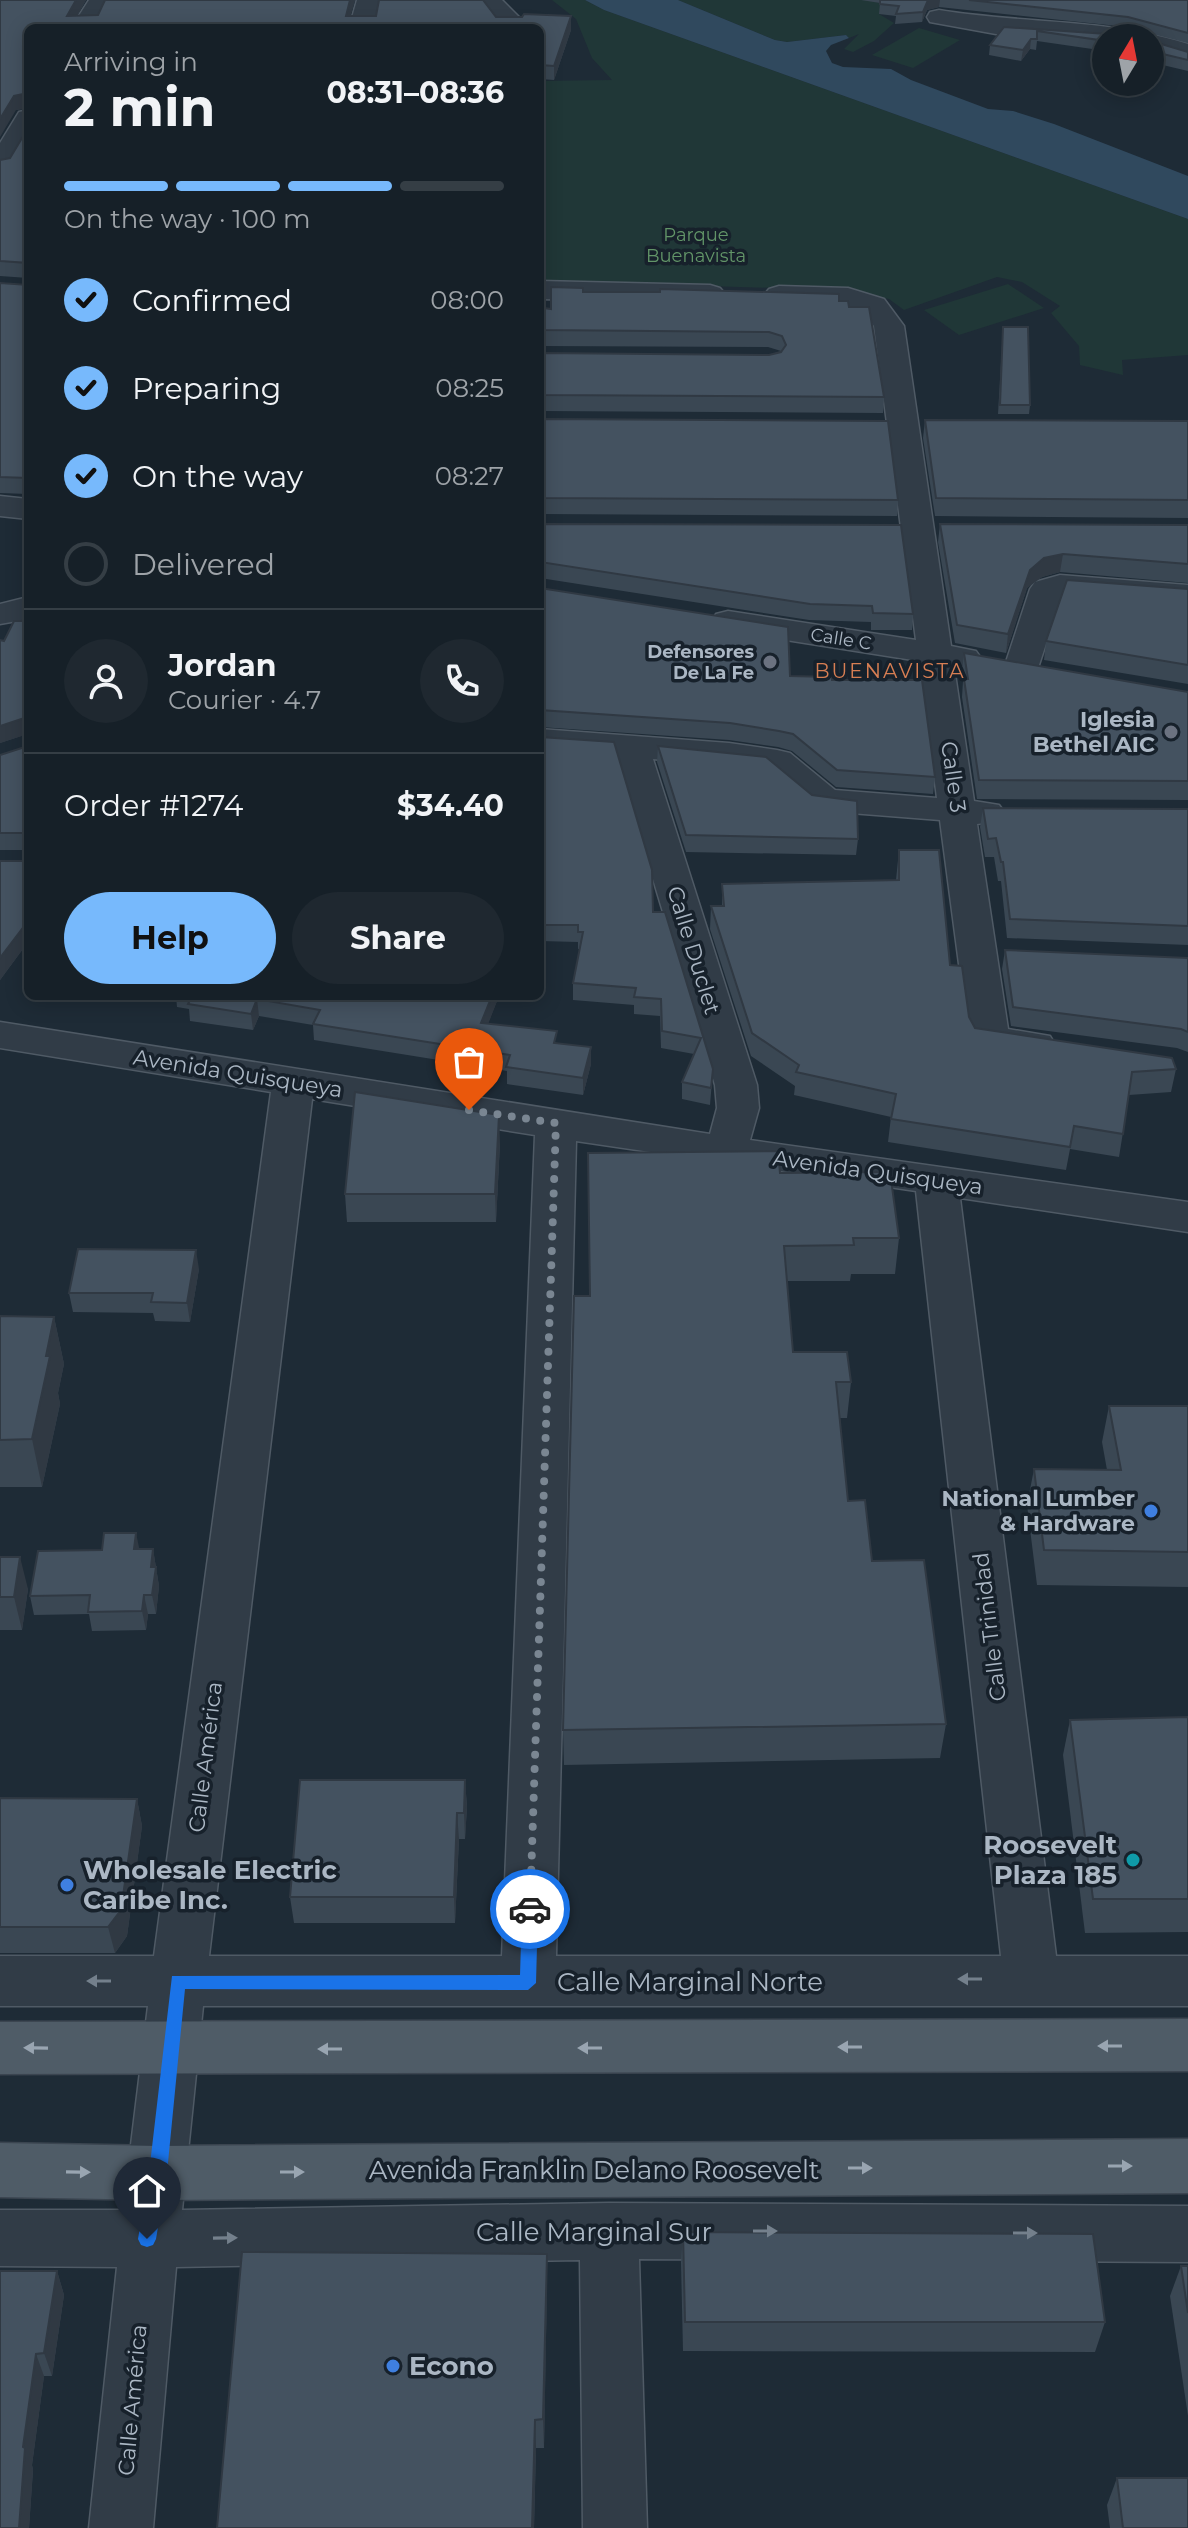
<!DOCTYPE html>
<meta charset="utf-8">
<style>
:root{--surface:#162028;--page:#1f2830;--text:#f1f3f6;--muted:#9ea3a8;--line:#353e45;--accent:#77b9fc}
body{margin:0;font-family:Montserrat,sans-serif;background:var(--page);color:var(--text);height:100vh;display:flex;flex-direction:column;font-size:30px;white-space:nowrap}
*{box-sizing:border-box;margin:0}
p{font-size:26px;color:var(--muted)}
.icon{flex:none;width:44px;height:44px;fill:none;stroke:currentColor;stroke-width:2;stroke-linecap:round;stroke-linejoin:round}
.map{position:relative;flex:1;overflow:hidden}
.panel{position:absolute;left:24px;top:24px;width:520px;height:976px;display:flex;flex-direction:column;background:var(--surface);border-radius:12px;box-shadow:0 4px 20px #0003,0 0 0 2px var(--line)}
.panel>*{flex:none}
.needle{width:52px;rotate:10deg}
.fabs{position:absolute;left:1092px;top:24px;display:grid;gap:16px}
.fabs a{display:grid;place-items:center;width:72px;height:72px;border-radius:50%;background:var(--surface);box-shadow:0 4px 20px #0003,0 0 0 2px var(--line);font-size:40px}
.pin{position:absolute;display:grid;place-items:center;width:68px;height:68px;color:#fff;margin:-82px -34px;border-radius:50% 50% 50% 0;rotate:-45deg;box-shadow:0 0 8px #0007}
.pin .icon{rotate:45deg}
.courier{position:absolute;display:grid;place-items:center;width:80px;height:80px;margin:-40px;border:6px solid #1a73e8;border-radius:50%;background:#fff;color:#222;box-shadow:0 2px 10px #0007}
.overview em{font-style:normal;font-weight:700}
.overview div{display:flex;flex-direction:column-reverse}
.overview{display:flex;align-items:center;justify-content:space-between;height:136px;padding:0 40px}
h1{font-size:52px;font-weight:700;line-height:60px}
.bar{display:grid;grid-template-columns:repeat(4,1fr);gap:12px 8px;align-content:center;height:96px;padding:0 40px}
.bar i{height:10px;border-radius:6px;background:var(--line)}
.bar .selected{background:var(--accent)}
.bar p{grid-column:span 4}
.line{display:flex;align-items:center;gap:20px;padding:0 40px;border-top:2px solid var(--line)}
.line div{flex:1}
.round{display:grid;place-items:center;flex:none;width:84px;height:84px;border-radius:42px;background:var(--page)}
ol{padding:0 40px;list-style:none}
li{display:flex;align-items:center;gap:24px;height:88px}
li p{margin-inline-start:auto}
li .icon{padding:8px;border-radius:50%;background:var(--accent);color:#111;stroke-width:4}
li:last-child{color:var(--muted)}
li i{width:44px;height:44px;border:4px solid var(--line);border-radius:50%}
.button{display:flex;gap:16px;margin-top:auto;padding:16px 40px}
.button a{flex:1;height:92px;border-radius:48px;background:var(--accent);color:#111;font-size:32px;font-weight:700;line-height:92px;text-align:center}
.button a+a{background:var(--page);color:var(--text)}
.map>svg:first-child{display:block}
</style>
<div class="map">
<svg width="1188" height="2528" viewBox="0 0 1188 2528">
<rect width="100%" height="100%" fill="#1e2b36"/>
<g fill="#203737">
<path d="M552,0H585L604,10L1188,219V355L1122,360L1123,375L1080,365L1079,346L1051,313L1060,306L1022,282L997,277L904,310L889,299L844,290L540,281V81L612,80L592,58L576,19Z"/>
<path d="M678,0H876L875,2L897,5L880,10L879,14L894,23L874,41L853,52L844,49L859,34L849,38L846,35L787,42L775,40Z"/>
<path d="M919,28L960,40L913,68L872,55Z"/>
<path d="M1008,284L1044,308L959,335L924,310Z"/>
</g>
<path fill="#30495e" d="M585,0H678L775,40L787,42L846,35L849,38L831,45L826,51L832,63L843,67L891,69L911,80L988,109L1013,111L1054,124L1188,176V219L604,10Z"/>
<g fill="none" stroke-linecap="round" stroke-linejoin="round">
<defs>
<g id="minor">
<path d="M89,0H113L97,28H71Z"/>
<path d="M357,0H381L375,28H349Z"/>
<path d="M476,0H502L519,17L522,28H496L497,23Z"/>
<path d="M939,10C1023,24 1106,18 1188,44V60L1150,48V38H1106V41L996,34L930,22L927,17L930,12Z"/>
<path d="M28,110V140L10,171L0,173V143L19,112Z"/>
<path d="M540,281L710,285L720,288L725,294L720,300L710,303L540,299Z"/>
<path d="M779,286L848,288L884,299L904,326L951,646L976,651L981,658L976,665L954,667L974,801L999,805L1005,813L999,821L977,824L1008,1029L1050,1036L1056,1046L1050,1056C1027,1062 998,1056 975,1050L969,1040L940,820L825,811L812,808L766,770L653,759L757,1085L759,1108L750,1140L1188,1202V1232L960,1198L1056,1956H1188V2006H203L182,2210L609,2203L1188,2206V2262L639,2259L647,2528H583L580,2260L176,2267L153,2528H89L117,2267L0,2266V2210H123L148,2006H0V1956H154L271,1092L0,1048V1022L710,1134L717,1108L715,1085L616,756L540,751V729L729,743L777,750L790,753L835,790L937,798L919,661L728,631L716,628L711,621L716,614L728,611L916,640L874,326L864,311L846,306L769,301L764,295L769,289ZM312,1099L535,1135L502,1956H209ZM576,1141L916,1191L1001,1956H556Z"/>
<path d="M0,496L28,499V519L0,516Z"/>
<path d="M1060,575L1188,585V605L1062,595L1038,668L1033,675L1021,678L1009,675L1004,668L1030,589L1035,582Z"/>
<path d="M28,597V619L0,624V604Z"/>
</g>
<g id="major">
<path d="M1188,2019V2071L0,2074V2022Z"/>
<path d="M1188,2139V2193L158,2200L0,2197V2143L158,2146Z"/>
</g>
</defs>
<use href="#minor" stroke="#4f5a65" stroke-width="3"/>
<use href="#major" stroke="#3b4550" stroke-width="3"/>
<use href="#minor" fill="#313c47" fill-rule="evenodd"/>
<use href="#major" fill="#4f5c67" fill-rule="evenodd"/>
</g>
<g fill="#3a4753">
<path d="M0,0H86L77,16L98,15L105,0H355L350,16L496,17L571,16V30L554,80L540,79V28L16,110Z"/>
<path d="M861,0H1188V43L1149,33L1106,38V51L1037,41L1036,50L1030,49L1021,61L989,55L990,45L1004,27L1107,34L1142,31L1127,27L939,7L927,10L922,22L895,24L896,16L879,14L880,3Z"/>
<path d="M1150,38L1151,41L1188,52V71L1150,62Z"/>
<path d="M28,128V494L0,493V283L28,285V278L0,276V160L10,158Z"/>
<path d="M583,292L839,301L849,307L884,397L883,413L540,411V353L769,355L781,351L768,347L540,346V317H544L551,309Z"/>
<path d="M1003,327L1030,405L1029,414H998Z"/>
<path d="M540,419L898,500L897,516L540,514Z"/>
<path d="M925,420L1188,421V518L935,516L923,438Z"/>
<path d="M540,524L913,614L912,630H871V622L809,620L540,578Z"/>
<path d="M940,524L1188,525V583L1060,572L1042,577L1027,588L1006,653L955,643L938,542Z"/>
<path d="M540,588L790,676L832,680L935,777L933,794L836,787L792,751L778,747L729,740L540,727Z"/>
<path d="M1188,589V684L1044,660L1046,641Z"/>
<path d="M28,612V942L0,980V861H27V850H0V755L28,746L27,734L0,743V640L4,641L22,621Z"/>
<path d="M964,653L1188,692V800L977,799L962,697L963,681L962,671Z"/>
<path d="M540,737L653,912L713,1069L710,1105L682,1099V1082L694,1054L661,1048L660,1016L634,1014V1005L573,1000V983L580,949H578V942L540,941Z"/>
<path d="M658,746L858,839L856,855L686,852L657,762Z"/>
<path d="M983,808L1188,809V945L1007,938L1001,881H998L994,857H985L980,827Z"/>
<path d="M899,850L950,965L969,1017L975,1028L1176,1069L1171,1092L1129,1095L1119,1157L1070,1149L1066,1170L888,1142L891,1117L794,1095L795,1086L751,1056L710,929L711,906H722V884L896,880Z"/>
<path d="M1005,950L1188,958V1052L1177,1048L1011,1026L1002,969Z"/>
<path d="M176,996H499L488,1023L557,1043L591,1064L583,1095L507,1084V1071L314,1040L313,1025L259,1016L253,1030L190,1021L189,1009L177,1007Z"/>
<path d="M500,1143L496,1222H347L345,1194Z"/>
<path d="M780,1173L899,1238L895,1274H851L850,1281H787L793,1352L851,1382L847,1418H840L848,1501L872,1561L946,1724L940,1758L564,1765L563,1730L590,1296Z"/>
<path d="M199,1269L190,1322L155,1321L153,1313L73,1312L69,1293Z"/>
<path d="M0,1316L54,1317L64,1364L58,1393L60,1404L42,1487H0Z"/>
<path d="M1109,1406H1188V1587L1037,1585L1027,1505L1034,1469L1107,1470L1102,1442Z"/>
<path d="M139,1549H153L159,1586L156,1614H148L146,1630L92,1631L89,1614L34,1615L30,1596Z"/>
<path d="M0,1557L28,1589L22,1630H0Z"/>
<path d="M1188,1717V1932L1085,1933L1063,1755L1070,1720Z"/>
<path d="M465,1780L467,1807L465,1839H459L455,1923H294L290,1897Z"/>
<path d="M0,1798L137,1799L142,1826L127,1936L115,1953H0Z"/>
<path d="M683,2232L1105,2322L1095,2352L683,2351L681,2262Z"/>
<path d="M1181,2266H1188V2416L1170,2296Z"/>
<path d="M0,2271H57L64,2295L52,2376H44L32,2465L33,2470L29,2528Z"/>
<path d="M547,2284L544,2448H536L534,2528H217Z"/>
<path d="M1117,2478L1188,2528H1110L1107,2505Z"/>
</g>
<g fill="#303943">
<path d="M76,0H86L70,28L67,16Z"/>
<path d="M350,0H355L347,28L346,16Z"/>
<path d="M928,0H940L939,7L927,10L922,22L923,12Z"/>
<path d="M571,16V30L554,80V66Z"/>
<path d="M1031,39L1030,49L1021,61L1023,50Z"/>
<path d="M28,93V108L16,110L0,137V119L14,96Z"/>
<path d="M1063,554L1060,572L1042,577L1027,588L1006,653L1008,634L1030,570L1044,558Z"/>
<path d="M27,717L28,734L0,743V726Z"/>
<path d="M28,921V942L0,980V958Z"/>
<path d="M492,996H499L482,1040L481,1023Z"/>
<path d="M257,999L259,1016L253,1030L251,1014Z"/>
<path d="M591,1047V1064L583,1095V1078Z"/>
<path d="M499,1115L500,1143L496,1222L495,1194Z"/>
<path d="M196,1250L199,1269L190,1322L187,1303Z"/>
<path d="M54,1317L64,1364L58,1393L60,1404L42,1487L32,1439Z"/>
<path d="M136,1533L140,1552L134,1549Z"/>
<path d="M153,1549L159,1586L156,1614L152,1595L151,1567Z"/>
<path d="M20,1557L28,1589L22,1630L14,1597Z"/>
<path d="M144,1595L148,1614L146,1630L142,1611Z"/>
<path d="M465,1780L467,1807L465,1839L464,1813Z"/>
<path d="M137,1799L142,1826L127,1936L115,1953L108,1927Z"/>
<path d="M457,1813L459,1839L455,1923L454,1897Z"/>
<path d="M547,2254V2284L544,2448L543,2419Z"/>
<path d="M57,2271L64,2295L52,2376L44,2353Z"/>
<path d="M36,2354L44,2376L32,2465L33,2470L29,2528H19L23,2447Z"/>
<path d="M535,2420L536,2448L534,2528H532Z"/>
</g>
<g fill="#445260" stroke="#303943" stroke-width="2">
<path d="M0,0H76L67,16L98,15L105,0H350L346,16H376L379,0H483L496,17H522L524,14L571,16L554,66L540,65V28H28V105V93L14,96L0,119Z"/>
<path d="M880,0H930H928L923,12L896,14L899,6L880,4Z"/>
<path d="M969,0H1188V33L1128,17Z"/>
<path d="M1004,27L1107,34L1110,31H1148L1150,38H1106V41L1037,31V39H1031L1023,50L990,45Z"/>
<path d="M1150,38L1151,41L1188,52V60L1150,51Z"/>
<path d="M28,128V478L0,477V283L28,285V263L0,261V160L10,158Z"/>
<path d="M551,287L583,288V292H660V289L839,294V301H848L849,307H869L884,397L540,395V353L769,355L781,352L786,345L782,336L769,332L540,330V317H544V308L551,309Z"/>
<path d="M1003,327H1028L1030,405H1000Z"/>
<path d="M540,419L888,421L898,500L540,498Z"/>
<path d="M925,420L1188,421V500L936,498Z"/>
<path d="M540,524L901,525L913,614L873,613L872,606L810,604L540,562Z"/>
<path d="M940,524L1188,525V564L1063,554L1044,558L1030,570L1008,634L957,625Z"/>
<path d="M1067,580L1188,589V665L1046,641Z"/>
<path d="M540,588L788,627L790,676L832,677V680H922L935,777L837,770L793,734L779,731L730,723L540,710Z"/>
<path d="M28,612V921L0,958V861H27V833H0V755L28,746L27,717L0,726V640L4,641L14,621H22Z"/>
<path d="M964,653L1188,692V781L979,780L964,679H968Z"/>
<path d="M540,737L614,742L652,870L653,912H665L713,1069L711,1088L682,1082L701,1038L662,1031L661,999L634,997L636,988L573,983L583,932H578V925H540Z"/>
<path d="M658,746L766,757L812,795L857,801L858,839L686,835Z"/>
<path d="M983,808L1188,809V926L1010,919L1003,862H1001L996,838L988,839Z"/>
<path d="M899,850H939L950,965L962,966L969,1017L975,1028L1172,1058L1176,1069L1132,1072L1123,1134L1074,1126L1070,1147L891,1119L896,1094L796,1072L799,1065L752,1033L711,906H724L722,884L899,880Z"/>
<path d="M1005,950L1188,958V1032L1181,1029L1013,1007Z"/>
<path d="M192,996H492L481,1023L557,1031L554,1043L591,1047L583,1078L506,1067L510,1055L313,1024L320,1010L257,999L251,1014L188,1004Z"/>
<path d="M355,1092L499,1115L495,1194H345Z"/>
<path d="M778,1151L780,1173L890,1172L899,1238H853L854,1245L784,1246L793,1352H847L851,1382H836L848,1501L865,1500L872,1561L924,1560L946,1724L563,1730L574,1296H590L588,1153Z"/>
<path d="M78,1249L196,1250L187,1303L151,1302L153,1293H69Z"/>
<path d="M0,1316L54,1317L46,1356H50L32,1439L0,1440Z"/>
<path d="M1109,1406H1188V1552L1044,1550L1034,1469L1121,1470Z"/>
<path d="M104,1533H136L134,1549H153L151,1567H156L152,1595H144L142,1611L88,1612L90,1595L30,1596L38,1551L102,1550Z"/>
<path d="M0,1557H20L14,1597H0Z"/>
<path d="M1188,1717V1899H1093L1070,1720Z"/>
<path d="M300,1780H465L464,1813H457L454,1897H290Z"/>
<path d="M0,1798L137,1799L121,1910L108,1927H0Z"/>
<path d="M683,2232L1093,2234L1105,2322H685Z"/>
<path d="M242,2252L547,2254L543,2419L535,2420L532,2528H217Z"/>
<path d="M1181,2266H1188V2313Z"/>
<path d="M0,2271H57L44,2353L36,2354L23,2447L25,2448L19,2528H0Z"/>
<path d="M1117,2478H1188V2528H1123Z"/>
</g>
<defs><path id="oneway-solid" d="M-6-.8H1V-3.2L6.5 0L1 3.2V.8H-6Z" transform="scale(2)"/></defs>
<g fill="#74808c">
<use href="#oneway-solid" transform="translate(970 1979) rotate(180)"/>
<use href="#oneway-solid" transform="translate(99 1981) rotate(-180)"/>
<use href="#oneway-solid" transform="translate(765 2231)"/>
<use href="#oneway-solid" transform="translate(1025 2233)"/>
<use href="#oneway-solid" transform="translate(225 2238) rotate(-1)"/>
</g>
<g fill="#99a5b1">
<use href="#oneway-solid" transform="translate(1110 2046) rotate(180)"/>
<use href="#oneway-solid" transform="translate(850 2047) rotate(180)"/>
<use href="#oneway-solid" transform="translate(36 2048) rotate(-179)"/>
<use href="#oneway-solid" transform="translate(590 2048) rotate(180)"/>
<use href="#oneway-solid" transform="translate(330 2049) rotate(180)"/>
<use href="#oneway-solid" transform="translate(1120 2166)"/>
<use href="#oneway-solid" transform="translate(860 2168)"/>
<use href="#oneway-solid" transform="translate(78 2172) rotate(1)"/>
<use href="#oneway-solid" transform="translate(292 2172)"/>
</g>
<path fill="#1a73e8" d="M530,1902L538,1909L536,1983L528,1990L185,1989L167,2173L156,2239L153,2245L147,2247L141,2245L138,2239L149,2173L172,1976L520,1975L522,1909Z"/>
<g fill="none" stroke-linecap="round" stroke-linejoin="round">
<path stroke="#7a8692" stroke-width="8" stroke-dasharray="0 14.4" d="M469,1110L556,1123L530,1909"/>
</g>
<g fill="#6b7280" stroke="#17212b" stroke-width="3">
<circle cx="770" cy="662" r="8"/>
<circle cx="1171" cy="732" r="8"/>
</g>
<g fill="#3f7fe0" stroke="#17212b" stroke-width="3">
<circle cx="1151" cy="1511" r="8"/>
<circle cx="67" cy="1885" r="8"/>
<circle cx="393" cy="2366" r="8"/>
</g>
<circle fill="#0f9aa8" stroke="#17212b" stroke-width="3" cx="1133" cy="1860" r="8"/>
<g text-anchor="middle" stroke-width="7" stroke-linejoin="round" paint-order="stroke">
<g font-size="18" fill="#629568" stroke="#17212b">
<text x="696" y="241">Parque<tspan x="696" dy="21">Buenavista</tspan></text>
</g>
<g font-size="18" fill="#abb7c4" stroke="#17212b">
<text transform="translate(841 639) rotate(9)" y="6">Calle C</text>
</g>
<g font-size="18" font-weight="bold" fill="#abb7c4" stroke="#17212b" text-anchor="end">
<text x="754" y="658">Defensores<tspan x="754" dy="21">De La Fe</tspan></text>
</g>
<g font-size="20" letter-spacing="2" fill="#d77e53" stroke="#17212b">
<text x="890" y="678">BUENAVISTA</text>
</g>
<g font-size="22" font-weight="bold" fill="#abb7c4" stroke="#17212b" text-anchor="end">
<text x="1155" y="727">Iglesia<tspan x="1155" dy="25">Bethel AIC</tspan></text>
<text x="1135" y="1506">National Lumber<tspan x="1135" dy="25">&amp; Hardware</tspan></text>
</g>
<g font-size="22" fill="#abb7c4" stroke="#17212b">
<text transform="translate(954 777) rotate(82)" y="8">Calle 3</text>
<text transform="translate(694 950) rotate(73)" y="8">Calle Duclet</text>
<text transform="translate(238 1073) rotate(9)" y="8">Avenida Quisqueya</text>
<text transform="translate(878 1172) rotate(8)" y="8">Avenida Quisqueya</text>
<text transform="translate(989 1627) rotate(-97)" y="8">Calle Trinidad</text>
<text transform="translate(205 1757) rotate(-83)" y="8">Calle América</text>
<text transform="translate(132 2400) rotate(-85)" y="8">Calle América</text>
</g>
<g font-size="26" font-weight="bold" fill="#abb7c4" stroke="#17212b" text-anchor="start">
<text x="1117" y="1854" text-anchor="end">Roosevelt<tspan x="1117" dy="30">Plaza 185</tspan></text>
<text x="83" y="1879">Wholesale Electric<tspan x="83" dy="30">Caribe Inc.</tspan></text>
<text x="409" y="2375">Econo</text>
</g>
<g font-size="26" fill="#abb7c4" stroke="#17212b">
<text x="690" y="1991">Calle Marginal Norte</text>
<text x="594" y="2179">Avenida Franklin Delano Roosevelt</text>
<text x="594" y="2241">Calle Marginal Sur</text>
</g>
</g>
</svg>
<div class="fabs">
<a><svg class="needle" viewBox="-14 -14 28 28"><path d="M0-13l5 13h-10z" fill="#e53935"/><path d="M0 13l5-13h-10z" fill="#9ea3a8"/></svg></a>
</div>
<div class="pin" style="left:469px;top:1110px;background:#ea580c"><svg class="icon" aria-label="bag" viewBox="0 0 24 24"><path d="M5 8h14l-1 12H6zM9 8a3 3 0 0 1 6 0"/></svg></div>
<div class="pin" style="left:147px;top:2239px;background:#1f2937"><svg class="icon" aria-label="home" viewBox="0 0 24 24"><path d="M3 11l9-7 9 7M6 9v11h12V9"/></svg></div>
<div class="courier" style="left:530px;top:1909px"><svg class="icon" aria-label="car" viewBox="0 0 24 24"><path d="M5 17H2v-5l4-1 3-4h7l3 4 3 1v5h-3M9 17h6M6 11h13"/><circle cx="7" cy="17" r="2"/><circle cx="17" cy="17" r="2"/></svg></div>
<section class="panel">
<div class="overview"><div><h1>2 min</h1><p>Arriving in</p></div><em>08:31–08:36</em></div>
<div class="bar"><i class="selected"></i><i class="selected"></i><i class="selected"></i><i></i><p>On the way · 100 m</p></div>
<ol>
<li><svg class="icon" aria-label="check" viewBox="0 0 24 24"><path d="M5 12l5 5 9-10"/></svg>Confirmed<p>08:00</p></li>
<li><svg class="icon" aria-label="check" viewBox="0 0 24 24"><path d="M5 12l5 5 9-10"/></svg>Preparing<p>08:25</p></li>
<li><svg class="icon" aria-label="check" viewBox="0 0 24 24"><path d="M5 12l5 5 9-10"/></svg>On the way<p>08:27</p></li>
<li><i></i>Delivered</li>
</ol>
<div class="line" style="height:144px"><a class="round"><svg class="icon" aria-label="person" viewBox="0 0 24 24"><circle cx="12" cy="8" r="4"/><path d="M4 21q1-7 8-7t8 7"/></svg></a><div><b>Jordan</b><p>Courier · 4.7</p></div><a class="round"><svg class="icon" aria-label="phone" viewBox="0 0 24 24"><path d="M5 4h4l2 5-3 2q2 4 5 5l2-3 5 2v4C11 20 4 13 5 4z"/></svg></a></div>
<div class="line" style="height:104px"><div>Order #1274</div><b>$34.40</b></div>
<div class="button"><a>Help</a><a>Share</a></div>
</section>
</div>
